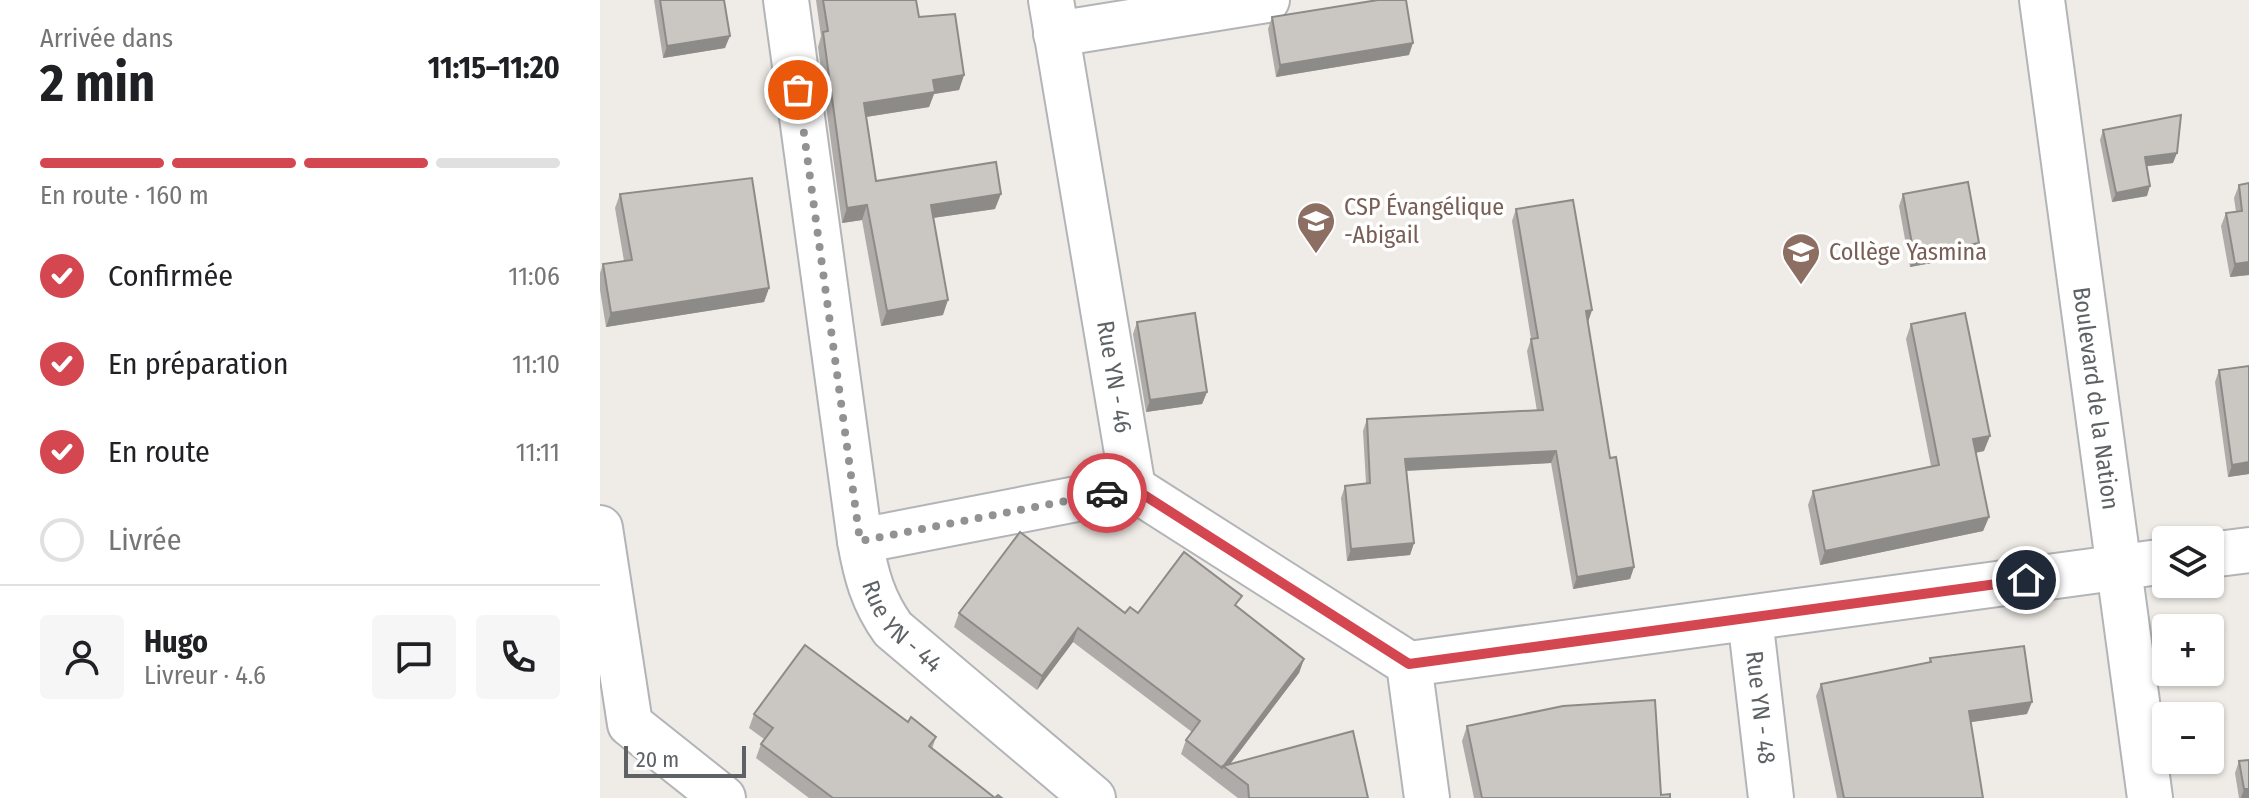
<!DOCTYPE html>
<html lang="fr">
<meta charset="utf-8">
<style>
:root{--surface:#fff;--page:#f6f6f6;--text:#202124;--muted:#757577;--line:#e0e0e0;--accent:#d44750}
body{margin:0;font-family:"Fira Sans Condensed",sans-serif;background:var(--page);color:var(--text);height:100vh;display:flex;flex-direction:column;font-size:30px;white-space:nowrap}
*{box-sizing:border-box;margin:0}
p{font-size:26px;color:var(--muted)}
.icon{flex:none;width:44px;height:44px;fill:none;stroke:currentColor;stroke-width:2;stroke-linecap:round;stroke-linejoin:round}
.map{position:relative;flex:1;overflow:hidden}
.panel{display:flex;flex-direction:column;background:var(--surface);width:600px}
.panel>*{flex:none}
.buttons{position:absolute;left:1552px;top:526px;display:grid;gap:16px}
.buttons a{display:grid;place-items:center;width:72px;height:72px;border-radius:8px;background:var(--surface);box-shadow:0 2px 6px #0004;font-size:40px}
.scale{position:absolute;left:24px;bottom:20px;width:122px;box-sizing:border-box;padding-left:8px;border:4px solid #5e6265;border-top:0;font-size:22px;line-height:28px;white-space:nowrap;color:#5e6265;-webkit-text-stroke:6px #fff;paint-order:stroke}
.pin{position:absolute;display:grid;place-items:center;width:68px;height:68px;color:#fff;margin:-34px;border:4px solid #fff;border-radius:50%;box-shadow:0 2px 8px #0007}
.courier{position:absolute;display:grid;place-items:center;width:80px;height:80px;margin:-40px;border:6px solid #d44750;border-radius:50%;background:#fff;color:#222;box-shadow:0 2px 10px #0007}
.head em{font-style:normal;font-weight:700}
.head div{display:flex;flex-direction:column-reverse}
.head{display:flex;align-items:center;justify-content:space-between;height:136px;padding:0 40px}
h1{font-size:52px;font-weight:700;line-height:60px}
.bar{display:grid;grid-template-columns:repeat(4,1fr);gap:12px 8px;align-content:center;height:96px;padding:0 40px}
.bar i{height:10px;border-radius:6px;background:var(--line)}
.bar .on{background:var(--accent)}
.bar p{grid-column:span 4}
.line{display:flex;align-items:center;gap:20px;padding:0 40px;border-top:2px solid var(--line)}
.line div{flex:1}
.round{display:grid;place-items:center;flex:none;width:84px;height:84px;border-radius:8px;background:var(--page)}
ol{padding:0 40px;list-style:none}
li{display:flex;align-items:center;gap:24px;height:88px}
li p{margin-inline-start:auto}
li .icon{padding:8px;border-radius:50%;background:var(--accent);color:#fff;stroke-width:4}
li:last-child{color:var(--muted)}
li i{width:44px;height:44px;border:4px solid var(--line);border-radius:50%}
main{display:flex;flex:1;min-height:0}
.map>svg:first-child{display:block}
</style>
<main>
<section class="panel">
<div class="head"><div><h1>2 min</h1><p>Arrivée dans</p></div><em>11:15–11:20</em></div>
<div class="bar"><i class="on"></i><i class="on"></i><i class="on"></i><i></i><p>En route · 160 m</p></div>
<ol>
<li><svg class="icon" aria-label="check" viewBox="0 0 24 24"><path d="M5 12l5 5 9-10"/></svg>Confirmée<p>11:06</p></li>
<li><svg class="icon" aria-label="check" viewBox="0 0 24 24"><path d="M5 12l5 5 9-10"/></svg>En préparation<p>11:10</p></li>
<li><svg class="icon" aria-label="check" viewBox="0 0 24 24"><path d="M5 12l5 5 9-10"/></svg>En route<p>11:11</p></li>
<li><i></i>Livrée</li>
</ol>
<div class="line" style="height:144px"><a class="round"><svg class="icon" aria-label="person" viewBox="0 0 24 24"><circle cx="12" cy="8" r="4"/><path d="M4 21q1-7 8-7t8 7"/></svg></a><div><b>Hugo</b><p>Livreur · 4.6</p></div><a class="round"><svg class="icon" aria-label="chat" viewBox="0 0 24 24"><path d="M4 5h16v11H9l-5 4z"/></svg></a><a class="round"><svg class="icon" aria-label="phone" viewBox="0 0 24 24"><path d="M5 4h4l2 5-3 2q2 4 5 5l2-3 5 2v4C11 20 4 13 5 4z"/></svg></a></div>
</section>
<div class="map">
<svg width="1649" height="798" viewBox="0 0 1649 798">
<rect width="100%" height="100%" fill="#efece7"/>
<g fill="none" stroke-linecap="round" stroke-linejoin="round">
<defs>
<g id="street">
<path id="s1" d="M186,0L260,541C266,575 273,601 293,629L493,798"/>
<path id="s2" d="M451,0L533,488L809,664L827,798"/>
<path id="s3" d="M1442,0L1550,798"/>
<path d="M456,34L667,0"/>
<path d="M0,528L30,724L123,798"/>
<path d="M260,541L533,488"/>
<path d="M1610,555L1649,550"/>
<path id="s4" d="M1150,618L1171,798"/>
<path d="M809,664L1566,561"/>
</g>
</defs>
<use href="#street" stroke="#b2b4b7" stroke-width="48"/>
<use href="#street" stroke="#fff" stroke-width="44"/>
</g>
<g fill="#aeaba8">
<path d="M54,0H124L125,48L63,58Z"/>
<path d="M216,0H316L319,17L364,75L359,90L334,94L329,107L266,117L276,181L395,209L333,218L343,315L281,326L262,220L242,223L218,47L221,36Z"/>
<path d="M672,17L809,55L676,77L668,29Z"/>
<path d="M1503,130L1573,163L1546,166L1547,196L1512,202L1500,140Z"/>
<path d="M1649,183V275L1630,277L1621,226L1626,213L1636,212L1634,198L1639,185Z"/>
<path d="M20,194L169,288L164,302L6,327L0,290V273L3,264L24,261L15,208Z"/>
<path d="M1303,194L1375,255L1310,267L1299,206Z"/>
<path d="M916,209L992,310L988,322L1010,458L1034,567L1030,579L973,589L951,463L807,471L814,543L810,555L747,561L741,498L745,486L766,483L763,431L767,419L937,411L927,351L931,339L912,221Z"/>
<path d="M537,322L607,392L602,404L546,412L533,334Z"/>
<path d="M1311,324L1384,451L1376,453L1389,517L1383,531L1220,565L1208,505L1213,491L1331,466L1306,339Z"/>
<path d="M1649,366V474L1628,477L1615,382L1619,370Z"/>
<path d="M638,608L704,659L699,673L630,764L768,798H638L617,782L618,780L617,782L581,754L586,740L592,732L473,642L437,690L354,627L359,613H538Z"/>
<path d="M1330,658L1427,714L1371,722L1383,798H1237L1216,696L1221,684L1329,663Z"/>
<path d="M154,714L308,722L336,737L332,749L395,798H402H209L156,758L161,744L164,739L149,728Z"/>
<path d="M867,726L1061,795L1070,798H874L862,741Z"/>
<path d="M1639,761L1649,798H1639L1635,773Z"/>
</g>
<g fill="#8d8b88">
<path d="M130,36L125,48L63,58L67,46Z"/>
<path d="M813,43L809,55L676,77L680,65Z"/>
<path d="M364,75L359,90L334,94L329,107L259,118L264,103L333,80Z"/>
<path d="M1577,153L1573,163L1541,167L1545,157Z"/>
<path d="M1550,186L1547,196L1512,202L1516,193Z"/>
<path d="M401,194L395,209L325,219L331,205Z"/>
<path d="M267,205L262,220L242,223L247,208Z"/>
<path d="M1379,243L1375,255L1310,267L1314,255Z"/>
<path d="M1649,262V275L1630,277L1635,264Z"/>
<path d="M169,288L164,302L6,327L11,313Z"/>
<path d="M348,300L343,315L281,326L287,311Z"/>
<path d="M992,310L988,322L986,311Z"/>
<path d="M607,392L602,404L546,412L550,400Z"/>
<path d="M1390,436L1384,451L1367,454L1373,439Z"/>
<path d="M956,451L951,463L801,471L805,459Z"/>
<path d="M1649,462V474L1628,477L1632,465Z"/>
<path d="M1389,517L1383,531L1220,565L1225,551Z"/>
<path d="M814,543L810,555L747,561L751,549Z"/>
<path d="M1034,567L1030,579L973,589L977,577Z"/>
<path d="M478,628L473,642L437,690L442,676Z"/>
<path d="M704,659L699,673L627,768L623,766Z"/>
<path d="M1432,702L1427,714L1365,723L1369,711Z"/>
<path d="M1644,789H1649V798H1641Z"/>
</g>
<g fill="#cac7c3" stroke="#8d8b88" stroke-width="2">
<path d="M60,0H124L130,36L67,46Z"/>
<path d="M223,0H316L319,17L355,14L364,75L333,80L335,92L264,103L276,181L396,162L401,194L331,205L348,300L287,311L267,205L247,208L223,32L228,31Z"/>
<path d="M778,0H806L813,43L680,65L672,17Z"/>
<path d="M1581,115L1577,153L1545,157L1550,186L1516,193L1503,130Z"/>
<path d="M152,178L169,288L11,313L3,264L32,260L20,194Z"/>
<path d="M1368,182L1379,243L1314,255L1303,194Z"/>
<path d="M1649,183V262L1635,264L1626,213L1642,211L1639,185Z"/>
<path d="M973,200L992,310L986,311L1010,458L1016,457L1034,567L977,577L956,451L805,459L814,543L751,549L745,486L770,483L767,419L943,410L931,339L938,338L916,209Z"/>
<path d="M595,313L607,392L550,400L537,322Z"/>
<path d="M1365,313L1390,436L1373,439L1389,517L1225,551L1213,491L1339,465L1311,324Z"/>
<path d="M1649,366V462L1632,465L1619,370Z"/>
<path d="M420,532L525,613L530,607L538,613L584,552L642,596L635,605L704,659L622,768L586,740L600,721L478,628L442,676L359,613Z"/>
<path d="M205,645L308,722L311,717L336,737L329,746L395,798L398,795L402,798H233L161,744L173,728L154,714Z"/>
<path d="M1424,646L1432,702L1369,711L1383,798H1244L1221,684L1331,662L1330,658Z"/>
<path d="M1055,700L1061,795L1070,794V798H882L867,726L963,706Z"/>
<path d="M753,731L768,798H649L648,785L623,766Z"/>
<path d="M1649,760V789H1644L1639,761Z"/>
</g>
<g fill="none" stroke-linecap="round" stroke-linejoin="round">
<path stroke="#919292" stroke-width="8" stroke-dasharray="0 14.4" d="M198,90L260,541L507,493"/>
<path stroke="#d44750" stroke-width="10" d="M507,493L533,488L809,664L1426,580"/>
</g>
<defs>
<symbol id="school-pin" viewBox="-11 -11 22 30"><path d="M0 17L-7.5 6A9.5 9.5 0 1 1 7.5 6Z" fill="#8d6e63" stroke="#fff"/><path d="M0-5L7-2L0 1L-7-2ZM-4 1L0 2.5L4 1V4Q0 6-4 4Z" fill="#fff"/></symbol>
</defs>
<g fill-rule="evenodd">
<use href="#school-pin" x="694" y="199" width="44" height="60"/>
<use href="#school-pin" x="1179" y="230" width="44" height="60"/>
</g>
<g text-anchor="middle" stroke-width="7" stroke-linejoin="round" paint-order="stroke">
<g font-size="24" fill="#785e54" stroke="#fff" text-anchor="start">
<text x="744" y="215">CSP Évangélique<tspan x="744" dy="28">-Abigail</tspan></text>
<text x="1229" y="260">Collège Yasmina</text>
</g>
<g font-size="24" fill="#5e6265" stroke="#fff">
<text dy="8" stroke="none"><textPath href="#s2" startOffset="382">Rue YN - 46</textPath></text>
<text dy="8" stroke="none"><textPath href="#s3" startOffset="402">Boulevard de la Nation</textPath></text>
<text dy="8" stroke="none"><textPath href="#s1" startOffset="644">Rue YN - 44</textPath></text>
<text dy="8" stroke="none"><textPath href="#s4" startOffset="90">Rue YN - 48</textPath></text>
</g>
</g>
</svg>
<div class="buttons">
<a><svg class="icon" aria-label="layers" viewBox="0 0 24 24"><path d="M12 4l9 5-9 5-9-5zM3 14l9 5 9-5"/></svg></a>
<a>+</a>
<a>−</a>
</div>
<div class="scale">20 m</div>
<div class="pin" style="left:198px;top:90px;background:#ea580c"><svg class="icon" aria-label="bag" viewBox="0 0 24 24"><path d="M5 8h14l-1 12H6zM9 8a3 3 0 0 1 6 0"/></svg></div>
<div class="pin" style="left:1426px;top:580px;background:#1f2937"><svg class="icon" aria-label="home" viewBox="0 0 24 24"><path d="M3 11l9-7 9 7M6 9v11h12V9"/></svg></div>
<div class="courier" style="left:507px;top:493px"><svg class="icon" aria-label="car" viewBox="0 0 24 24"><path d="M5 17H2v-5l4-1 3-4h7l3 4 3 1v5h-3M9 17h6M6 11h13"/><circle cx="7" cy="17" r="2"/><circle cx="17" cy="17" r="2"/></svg></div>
</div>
</main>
